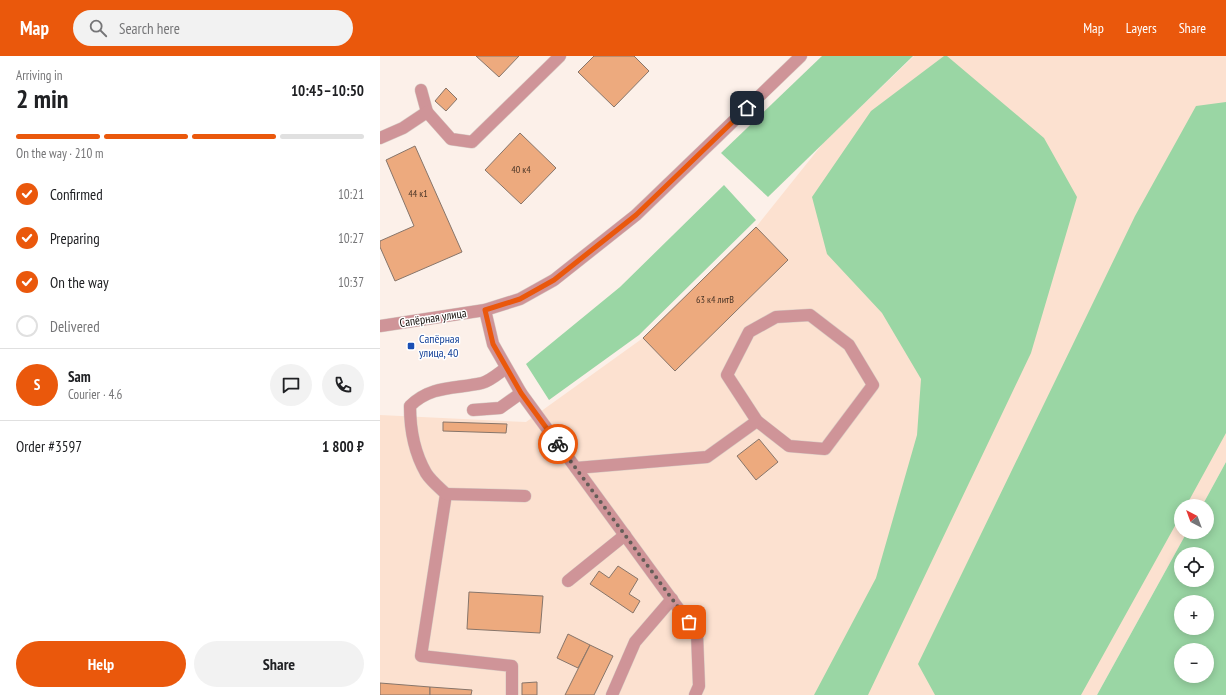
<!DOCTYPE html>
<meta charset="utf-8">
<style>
:root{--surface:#fff;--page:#f2f2f2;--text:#202124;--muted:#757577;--line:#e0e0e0;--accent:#ea580c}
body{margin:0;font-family:"PT Sans Narrow",sans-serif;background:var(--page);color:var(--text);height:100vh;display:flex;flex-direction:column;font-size:15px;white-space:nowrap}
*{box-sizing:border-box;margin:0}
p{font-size:13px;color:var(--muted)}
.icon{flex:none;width:22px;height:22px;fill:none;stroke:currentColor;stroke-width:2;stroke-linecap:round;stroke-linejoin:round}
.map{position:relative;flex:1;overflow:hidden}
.drawer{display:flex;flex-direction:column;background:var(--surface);width:380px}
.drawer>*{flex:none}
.needle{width:26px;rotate:319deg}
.buttons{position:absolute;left:794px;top:443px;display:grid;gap:8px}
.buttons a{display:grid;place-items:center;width:40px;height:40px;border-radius:50%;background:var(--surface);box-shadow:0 2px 10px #0003;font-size:20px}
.pin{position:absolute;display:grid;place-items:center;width:34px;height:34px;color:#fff;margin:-17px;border-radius:8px;box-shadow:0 2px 6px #0006}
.courier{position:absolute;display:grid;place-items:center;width:40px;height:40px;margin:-20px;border:3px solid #ea580c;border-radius:50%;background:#fff;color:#222;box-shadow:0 1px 5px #0007}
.overview em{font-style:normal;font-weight:700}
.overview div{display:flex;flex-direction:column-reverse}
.overview{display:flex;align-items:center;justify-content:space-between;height:68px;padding:0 16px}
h1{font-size:26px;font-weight:700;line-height:30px}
.bar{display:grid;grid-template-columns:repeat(4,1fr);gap:6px 4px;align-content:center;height:48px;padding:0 16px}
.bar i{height:5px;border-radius:3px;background:var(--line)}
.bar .active{background:var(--accent)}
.bar p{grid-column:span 4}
.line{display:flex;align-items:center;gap:10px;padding:0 16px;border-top:1px solid var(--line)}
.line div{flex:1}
.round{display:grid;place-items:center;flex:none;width:42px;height:42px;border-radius:21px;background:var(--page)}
ol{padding:0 16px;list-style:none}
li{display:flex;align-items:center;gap:12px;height:44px}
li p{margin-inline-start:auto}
li .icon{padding:4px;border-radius:50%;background:var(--accent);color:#fff;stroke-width:4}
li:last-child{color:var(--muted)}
li i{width:22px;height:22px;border:2px solid var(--line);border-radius:50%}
.button{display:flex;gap:8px;margin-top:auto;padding:8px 16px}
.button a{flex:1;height:46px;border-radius:24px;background:var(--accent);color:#fff;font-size:16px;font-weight:700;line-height:46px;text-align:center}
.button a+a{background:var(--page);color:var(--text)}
header{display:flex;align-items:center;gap:24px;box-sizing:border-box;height:56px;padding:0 20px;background:var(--accent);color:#fff}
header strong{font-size:19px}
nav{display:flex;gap:22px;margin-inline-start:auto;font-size:14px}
.search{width:280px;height:36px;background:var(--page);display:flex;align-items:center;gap:10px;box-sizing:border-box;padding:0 14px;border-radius:22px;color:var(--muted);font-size:15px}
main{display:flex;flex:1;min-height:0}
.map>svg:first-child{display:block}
</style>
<header>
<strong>Map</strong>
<div class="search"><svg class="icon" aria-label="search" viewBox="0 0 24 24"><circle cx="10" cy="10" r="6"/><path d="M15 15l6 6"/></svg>Search here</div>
<nav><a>Map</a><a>Layers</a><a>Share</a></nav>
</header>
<main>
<section class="drawer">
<div class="overview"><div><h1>2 min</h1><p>Arriving in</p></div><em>10:45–10:50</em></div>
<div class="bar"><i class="active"></i><i class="active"></i><i class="active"></i><i></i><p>On the way · 210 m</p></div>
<ol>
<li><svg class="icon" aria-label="check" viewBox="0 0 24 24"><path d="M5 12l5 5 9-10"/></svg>Confirmed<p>10:21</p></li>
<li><svg class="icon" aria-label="check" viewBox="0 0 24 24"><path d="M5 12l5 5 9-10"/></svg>Preparing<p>10:27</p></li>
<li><svg class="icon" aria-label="check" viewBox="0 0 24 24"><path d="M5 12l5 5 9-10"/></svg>On the way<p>10:37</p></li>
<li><i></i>Delivered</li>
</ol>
<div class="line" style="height:72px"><b class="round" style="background:var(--accent);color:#fff">S</b><div><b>Sam</b><p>Courier · 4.6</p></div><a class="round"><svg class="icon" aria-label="chat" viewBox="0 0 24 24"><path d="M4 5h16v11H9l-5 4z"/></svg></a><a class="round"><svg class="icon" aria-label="phone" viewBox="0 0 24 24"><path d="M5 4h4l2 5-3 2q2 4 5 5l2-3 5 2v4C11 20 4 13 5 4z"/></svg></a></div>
<div class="line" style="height:52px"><div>Order #3597</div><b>1 800 ₽</b></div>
<div class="button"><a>Help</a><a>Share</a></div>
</section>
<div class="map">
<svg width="846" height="639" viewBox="0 0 846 639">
<rect width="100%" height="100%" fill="#fcf0e9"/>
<path fill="#fce1d0" d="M534,0H846V406L822,450H801V476H807L717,639H0V359L146,366L263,282L376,171L444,86Z"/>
<g fill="#9ad6a4" fill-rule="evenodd">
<path d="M442,0H533L388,141L341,97Z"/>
<path d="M564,0H567L664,82L697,141L651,297L488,639H434L496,522L537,379L541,323L502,257L447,198L432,141L491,55Z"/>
<path d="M846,46V377L806,450H801V459L701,639H555L538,608L755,160L816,50Z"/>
<path d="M344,129L376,164L259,279L169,344L146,308L240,231Z"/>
<path d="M846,406V639H717L807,476H827V450H822ZM801,498H827V524H801ZM801,546H827V572H801ZM801,594H827V620H801Z"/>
</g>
<g fill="#edaa7e" stroke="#87756a">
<path d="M96,0H139L119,21Z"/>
<path d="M214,0H254L269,15L234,51L198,16Z"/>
<path d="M66,32L77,43L66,55L55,45Z"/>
<path d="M140,77L176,112L141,148L105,114Z"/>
<path d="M35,90L82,196L15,225L0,191V185L34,170L6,104Z"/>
<path d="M376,171L408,204L295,315L263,282Z"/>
<path d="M63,366L127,368L126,377L63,375Z"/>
<path d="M379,383L398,406L376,424L357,400Z"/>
<path d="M238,510L258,523L249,538L260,545L253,557L210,528L219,515L229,522Z"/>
<path d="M89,536L163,540L160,577L87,573Z"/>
<path d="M188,578L210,589L198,612L177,602Z"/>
<path d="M210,589L233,600L214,639H185Z"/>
<path d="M157,626V639H142V627Z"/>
<path d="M0,627L50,631V639H0Z"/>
<path d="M50,631L92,634L91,639H50Z"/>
</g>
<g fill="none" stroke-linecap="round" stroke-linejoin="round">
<defs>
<g id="minor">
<path d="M41,34L47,56"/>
<path d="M0,82L23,72L47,56L71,83L92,86L180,0"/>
<path d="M105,254L113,288L141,337L317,578L319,630L315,639"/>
<path d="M430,259L469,289L493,329L445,393L409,390L377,365L347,319L369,276L396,261Z"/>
<path d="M0,270L105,254L140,243L174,224L256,159L421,0"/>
<path d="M126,312C119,317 110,325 102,327C76,333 51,329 30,350C30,374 34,396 46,417C51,425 60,432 66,438L41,600L132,610V639"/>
<path d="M93,354L120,352L141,337"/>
<path d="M196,412L327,401L377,365"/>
<path d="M66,438L145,440"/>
<path d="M188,525L245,479"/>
<path d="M232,639L255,586L292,543"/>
</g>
</defs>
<use href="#minor" stroke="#d7ccc5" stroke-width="13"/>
<use href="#minor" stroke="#cf9498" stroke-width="12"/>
</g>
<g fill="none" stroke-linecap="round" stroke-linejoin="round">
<path stroke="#655d58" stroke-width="4" stroke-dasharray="0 7.2" d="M178,388L309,566"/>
<path stroke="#ea580c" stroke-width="5" d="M178,388L141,337L113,288L105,254L140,243L174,224L256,159L367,52"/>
</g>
<rect fill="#1a4fb4" stroke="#fff" stroke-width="1.5" x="27" y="286" width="8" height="8" rx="2"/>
<g text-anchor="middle" stroke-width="3" stroke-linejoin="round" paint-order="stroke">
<g font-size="10" fill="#4a3527">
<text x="141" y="117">40 к4</text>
<text x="38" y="141">44 к1</text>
<text x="335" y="247">63 к4 литВ</text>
</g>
<g font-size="12" fill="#140e0a" stroke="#fff">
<text transform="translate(53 262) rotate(-9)" y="4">Сапёрная улица</text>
</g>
<g font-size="12" fill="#164399" stroke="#fff" text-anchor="start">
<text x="39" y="287">Сапёрная<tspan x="39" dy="14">улица, 40</tspan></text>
</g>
</g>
</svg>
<div class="buttons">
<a><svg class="needle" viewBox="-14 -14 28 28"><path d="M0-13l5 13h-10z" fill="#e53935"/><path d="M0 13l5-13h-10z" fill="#757577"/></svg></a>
<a><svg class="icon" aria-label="locate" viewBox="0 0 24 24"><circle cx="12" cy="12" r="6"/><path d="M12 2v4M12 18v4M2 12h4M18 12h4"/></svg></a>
<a>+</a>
<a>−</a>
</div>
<div class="pin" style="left:309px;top:566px;background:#ea580c"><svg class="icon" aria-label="bag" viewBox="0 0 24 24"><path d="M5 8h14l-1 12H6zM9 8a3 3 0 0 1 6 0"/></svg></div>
<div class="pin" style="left:367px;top:52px;background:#1f2937"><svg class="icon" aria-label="home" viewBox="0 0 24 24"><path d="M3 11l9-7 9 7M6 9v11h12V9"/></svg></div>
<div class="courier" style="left:178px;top:388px"><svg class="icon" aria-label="bike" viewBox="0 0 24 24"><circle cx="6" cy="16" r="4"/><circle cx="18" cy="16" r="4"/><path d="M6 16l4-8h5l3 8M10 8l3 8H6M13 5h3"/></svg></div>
</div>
</main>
